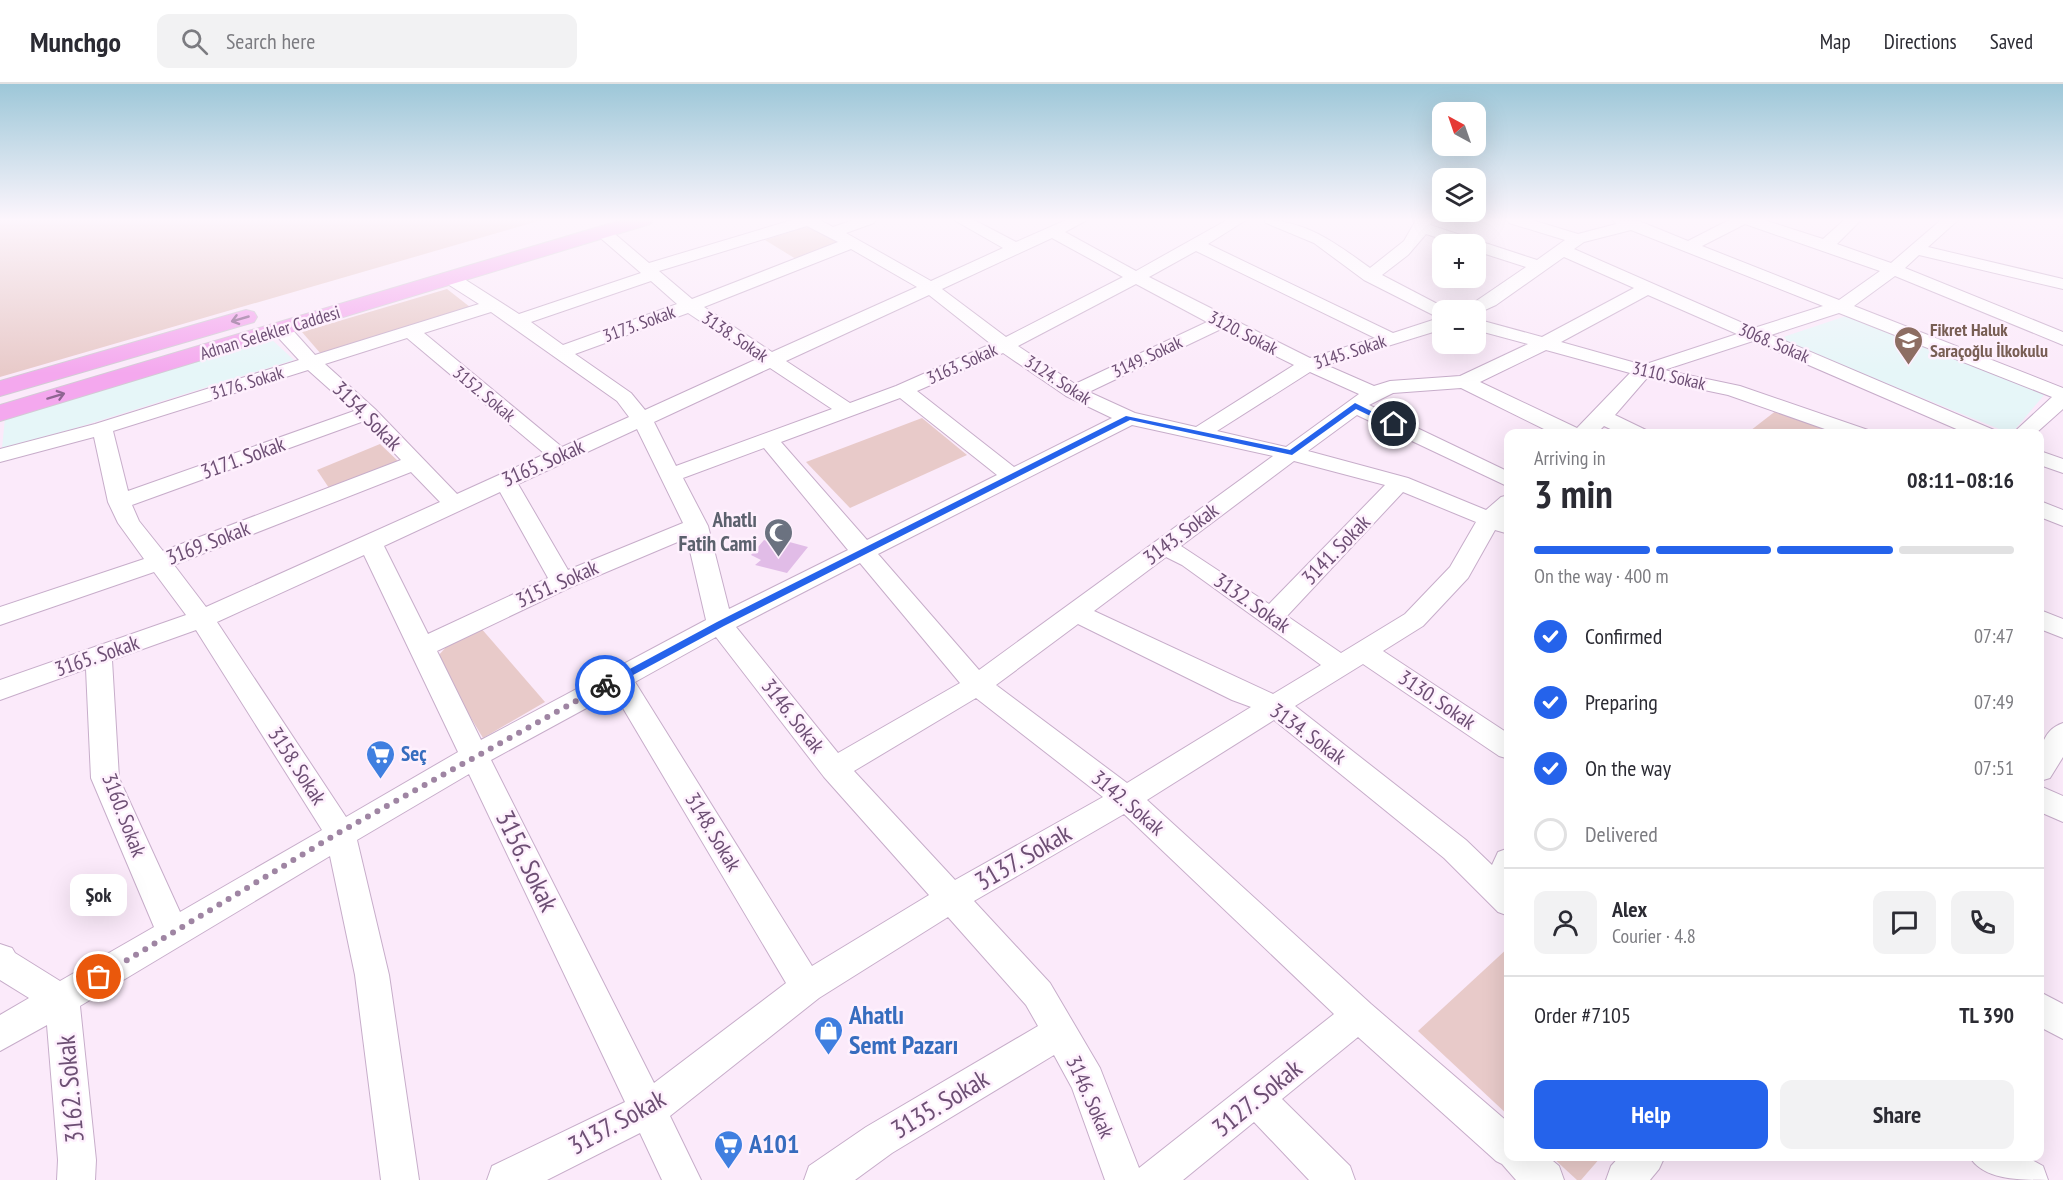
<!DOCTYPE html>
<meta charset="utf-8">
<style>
:root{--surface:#fff;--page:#f2f2f3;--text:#2b2b33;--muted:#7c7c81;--line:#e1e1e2;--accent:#2563eb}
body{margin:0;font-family:"PT Sans Narrow",sans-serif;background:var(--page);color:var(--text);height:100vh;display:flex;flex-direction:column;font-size:22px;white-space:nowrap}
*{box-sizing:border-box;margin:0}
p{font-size:20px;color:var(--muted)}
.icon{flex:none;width:33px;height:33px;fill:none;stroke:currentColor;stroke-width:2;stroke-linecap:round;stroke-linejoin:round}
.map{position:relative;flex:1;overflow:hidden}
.panel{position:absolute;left:1504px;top:345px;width:540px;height:732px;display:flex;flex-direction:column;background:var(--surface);border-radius:12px;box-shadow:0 6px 24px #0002}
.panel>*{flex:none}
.needle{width:39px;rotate:320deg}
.tools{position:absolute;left:1432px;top:18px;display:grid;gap:12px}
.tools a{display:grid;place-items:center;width:54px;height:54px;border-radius:12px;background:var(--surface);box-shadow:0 6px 24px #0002;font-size:30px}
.pin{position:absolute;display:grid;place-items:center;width:51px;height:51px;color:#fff;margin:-26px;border:3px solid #fff;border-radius:50%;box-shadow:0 2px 6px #0007}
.courier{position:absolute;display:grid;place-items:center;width:60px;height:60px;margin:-30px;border:4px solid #2563eb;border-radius:50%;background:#fff;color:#222;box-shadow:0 2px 8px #0007}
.bubble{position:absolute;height:42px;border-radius:12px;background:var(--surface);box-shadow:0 6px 24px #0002;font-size:20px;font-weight:700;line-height:42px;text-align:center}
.headline em{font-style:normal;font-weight:700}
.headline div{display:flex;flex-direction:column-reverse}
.headline{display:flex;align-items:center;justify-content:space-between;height:102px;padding:0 30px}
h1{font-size:39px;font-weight:700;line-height:45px}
.bar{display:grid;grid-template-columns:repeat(4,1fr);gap:9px 6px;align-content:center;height:72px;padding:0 30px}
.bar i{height:8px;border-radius:4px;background:var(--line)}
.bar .on{background:var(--accent)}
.bar p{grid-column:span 4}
.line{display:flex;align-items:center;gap:15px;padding:0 30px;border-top:2px solid var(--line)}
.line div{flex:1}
.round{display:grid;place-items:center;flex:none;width:63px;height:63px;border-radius:12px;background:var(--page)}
ol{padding:0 30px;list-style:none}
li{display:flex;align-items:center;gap:18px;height:66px}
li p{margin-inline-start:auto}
li .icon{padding:6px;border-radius:50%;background:var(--accent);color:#fff;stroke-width:4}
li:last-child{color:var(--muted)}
li i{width:33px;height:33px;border:3px solid var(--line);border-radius:50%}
.cta{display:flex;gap:12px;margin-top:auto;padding:12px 30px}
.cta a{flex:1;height:69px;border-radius:12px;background:var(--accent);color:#fff;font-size:24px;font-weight:700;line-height:69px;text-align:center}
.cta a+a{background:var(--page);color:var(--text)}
header{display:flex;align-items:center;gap:36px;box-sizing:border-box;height:84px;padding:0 30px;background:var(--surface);border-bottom:2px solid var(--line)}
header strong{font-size:28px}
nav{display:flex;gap:33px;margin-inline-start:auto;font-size:21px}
.search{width:420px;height:54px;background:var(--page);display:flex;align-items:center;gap:15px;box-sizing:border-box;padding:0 21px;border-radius:12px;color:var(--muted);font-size:22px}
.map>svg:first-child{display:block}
</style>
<header>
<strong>Munchgo</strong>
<div class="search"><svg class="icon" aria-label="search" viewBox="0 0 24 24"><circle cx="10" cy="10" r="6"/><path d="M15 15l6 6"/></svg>Search here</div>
<nav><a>Map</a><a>Directions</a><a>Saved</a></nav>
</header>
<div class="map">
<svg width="2063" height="1096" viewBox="0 0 2063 1096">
<rect width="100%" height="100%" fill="#fbeafa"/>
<g fill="#e6f6f8">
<path d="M1846,232L2045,310L2012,349H2009L1777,255Z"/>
<path d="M269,253L294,276L76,344L2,364L5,334Z"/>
</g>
<g fill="#e8cac9">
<path d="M0,136H542L0,293Z"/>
<path d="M808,142L838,159L796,175L765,156Z"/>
<path d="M447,205L470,223L321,270L302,248Z"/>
<path d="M1777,326L1825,343L1818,349L1746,350Z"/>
<path d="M922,334L967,371L850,424L806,378Z"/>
<path d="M380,360L398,377L329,404L317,386Z"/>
<path d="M480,543L545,618L483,654L439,581L438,572L447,562Z"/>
<path d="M1509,863V1032L1418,947Z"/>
<path d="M1552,1073H1601L1581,1096H1577Z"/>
</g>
<path fill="#e1bce7" d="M764,456L778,460L782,456L808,463L787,489L755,481L761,476L751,471Z"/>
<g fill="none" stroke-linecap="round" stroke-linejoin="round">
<defs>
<g id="minor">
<path d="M792,136H820L833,143L853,136H876L874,139L846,149L931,197L1003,164L954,136H974L1016,158L1066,136H1087L1065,148L1136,187L1227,136H1246L1208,160L1393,249L1439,234L1364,196L1314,159L1266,139L1264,136C1306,136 1337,160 1370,184L1404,157L1416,136H1432L1430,141L1537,176L1565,156L1509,139L1507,136H1532L1578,150L1616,140L1613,136L1639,137L1688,157L1729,136H1764L1823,155L1844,136H1861L1837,160L1891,179L1941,136H1958L1928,163L2063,195V205L1919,171L1905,184L2063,248V261L1895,192L1854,222L2063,304V325L2035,350H2012L2052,313L1839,229L1771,251L1994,346L1997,350H1968L1753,257L1664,286L1740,302L1868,346L1871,350H1839L1728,311L1647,294L1615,331L1646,346L1649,350H1621L1604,342L1596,350H1554L1461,304L1393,309L1369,321L1509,388V403L1357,331L1308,367L1408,394L1486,426L1501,413L1509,411V430L1505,433L1509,435V450L1495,446L1468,494L1423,542L1383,567L1509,650V675L1499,672L1363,580L1295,622L1466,756L1492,781L1498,768L1509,764V832L1498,828L1444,774L1274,636L1147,716L1371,920L1509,1039V1072H1547L1559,1082L1564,1096H1516L1502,1080L1496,1077L1358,953L1282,1015L1350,1082L1355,1096H1309L1254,1038L1183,1096H1105L1072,1004L1054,971L892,1069L855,1096H804L809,1082L866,1043L1038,942L1026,921L948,833L819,914L670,1032L701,1096H662L640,1049L547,1096H487L492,1082L625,1018L469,690L357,756L389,891L419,1096H381L355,891L330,772L80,922L96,1076L95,1096H57L58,1076L47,941L0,967V931L29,914L0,896V860L12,864L15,869L60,897L154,843L91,694L86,585L0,616V596L186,531L154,488L0,541V523L144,475L118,439L108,418L94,353L0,378V365L95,340L299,276L274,249L272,245L274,241H288L315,271L479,220L446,199L443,195L446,191H458L519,230L641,189L597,151L595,148L597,145H609L649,179ZM1745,140L1880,187L1839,216L1702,162ZM807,142L838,158L692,215L659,187ZM1631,146L1823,222L1754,244L1574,165L1584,158ZM1426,150L1457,160H1476V167L1526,183L1463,226H1476V230L1496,221L1564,173L1634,204L1542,253L1476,235V246L1528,260L1460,292L1390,297L1374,302L1326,281L1443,245V226H1449L1382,191L1408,171ZM1052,154L1123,193L1006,253L942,205ZM851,165L917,203L772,268L704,223ZM1196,167L1375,254L1310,274L1149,193ZM651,197L677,220L563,261L531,238ZM1136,200L1207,238L1075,300L1018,262ZM929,211L991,260L896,302L850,319L786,277ZM1648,211L1737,250L1643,281L1561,258ZM491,228L617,317L629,333L562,363L424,249ZM688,229L757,275L645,326L631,309L575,270ZM1221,245L1294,281L1196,343L1135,329L1089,308ZM407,254L545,370L457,410L375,325L325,280ZM1546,266L1630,289L1577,344L1480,298ZM1003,269L1066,312L1112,334L1014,383L917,307ZM770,284L832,325L676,382L654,338ZM308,286L354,327L128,407L113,347ZM1310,288L1359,310L1286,363L1217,347ZM900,314L997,391L867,456L781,358ZM364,337L401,376L163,467L139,437L132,421ZM1132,341L1273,372L979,586L878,470ZM637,345L683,439L568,486L518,400ZM764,364L848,466L729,525L708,442L683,394ZM1294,377L1385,401L1269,520L1181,462ZM411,388L440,418L206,523L174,481ZM500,408L548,494L428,550L384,462ZM1403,408L1476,438L1450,483L1405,530L1341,569L1287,532ZM687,454L706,536L481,656L437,567L571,503ZM364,471L458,668L346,733L217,538ZM1166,473L1182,481L1321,581L1273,610L1094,527ZM860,479L960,599L838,669L736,543ZM1078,540L1232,616L1251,623L1127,699L996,601ZM196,546L322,746L180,828L119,694L112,576ZM716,553L824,693L929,811L812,882L635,598ZM614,609L786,899L654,999L491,676ZM976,614L1103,713L955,796L854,687ZM1124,730L1334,930L1139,1084L1100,984L1050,899L974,817Z"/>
<path d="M2040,367L2063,375V389L2040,381Z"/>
<path d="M2040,417L2063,426V442L2040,433Z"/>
<path d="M2040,526L2063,535V554L2040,545Z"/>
<path d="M2063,639V673L2050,694L2040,697C2040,675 2037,648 2063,639Z"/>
<path d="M2040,702L2063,712V738L2040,728Z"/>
<path d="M2040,908L2063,920V955L2040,943Z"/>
<path d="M1620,1072H1665L1659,1085L1650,1096H1606L1611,1082Z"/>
<path d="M1969,1072H2025L2043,1082L2048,1096C2018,1096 1983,1096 1969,1072Z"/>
</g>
<g id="major">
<path d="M622,136H653L650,140L0,337V321Z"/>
<path d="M246,226L254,228L257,233L254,238L0,312V297Z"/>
</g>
</defs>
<use href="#minor" stroke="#c7adca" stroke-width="2"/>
<use href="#major" stroke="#d3cad5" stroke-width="2"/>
<use href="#minor" fill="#fff" fill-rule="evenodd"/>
<use href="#major" fill="#f4a8ee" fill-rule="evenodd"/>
</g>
<defs><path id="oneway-shaft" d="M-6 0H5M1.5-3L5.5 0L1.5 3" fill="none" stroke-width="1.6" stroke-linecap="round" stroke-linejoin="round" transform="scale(1.5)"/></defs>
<g stroke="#8f6592">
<use href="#oneway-shaft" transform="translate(240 235) rotate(164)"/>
<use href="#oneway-shaft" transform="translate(56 312) rotate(-17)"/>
</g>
<linearGradient id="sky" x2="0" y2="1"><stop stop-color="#9dc7d8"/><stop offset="0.47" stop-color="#fdf6fd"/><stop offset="1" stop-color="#fdf6fd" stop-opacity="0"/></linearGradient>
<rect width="2063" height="289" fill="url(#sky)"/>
<path fill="#2563eb" d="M1355,319L1397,340L1391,342L1356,325L1292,371L1130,336L724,542L609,604L600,601L717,538L1126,332L1290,366Z"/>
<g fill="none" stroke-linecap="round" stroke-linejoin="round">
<path stroke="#9f85a3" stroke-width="6" stroke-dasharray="0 10.8" d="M99,893L340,748L605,601"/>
</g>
<defs>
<symbol id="school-pin" viewBox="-11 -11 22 30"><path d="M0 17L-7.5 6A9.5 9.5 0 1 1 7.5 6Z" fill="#8d6e63" stroke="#fef0fd"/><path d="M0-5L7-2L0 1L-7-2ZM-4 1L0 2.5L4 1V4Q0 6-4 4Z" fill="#fff"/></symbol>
<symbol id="mosque-pin" viewBox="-11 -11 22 30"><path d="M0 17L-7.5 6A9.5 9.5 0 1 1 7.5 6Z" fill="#6b7280" stroke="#fef0fd"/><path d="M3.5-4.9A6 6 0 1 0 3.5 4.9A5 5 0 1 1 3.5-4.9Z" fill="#fff"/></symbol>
<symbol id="supermarket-pin" viewBox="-11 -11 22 30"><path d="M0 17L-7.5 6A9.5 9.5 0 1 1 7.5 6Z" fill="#3f7fe0" stroke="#fef0fd"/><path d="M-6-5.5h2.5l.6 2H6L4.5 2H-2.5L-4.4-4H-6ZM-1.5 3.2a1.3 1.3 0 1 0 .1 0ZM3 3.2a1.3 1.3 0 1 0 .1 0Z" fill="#fff"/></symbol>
<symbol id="shop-pin" viewBox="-11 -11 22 30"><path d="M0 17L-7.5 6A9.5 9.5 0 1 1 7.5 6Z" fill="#3f7fe0" stroke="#fef0fd"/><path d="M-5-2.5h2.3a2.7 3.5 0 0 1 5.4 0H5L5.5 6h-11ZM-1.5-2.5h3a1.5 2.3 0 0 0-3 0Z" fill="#fff"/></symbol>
</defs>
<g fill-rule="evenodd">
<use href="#school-pin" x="1892" y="240" width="33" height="45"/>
<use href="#mosque-pin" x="762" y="432" width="33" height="45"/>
<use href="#supermarket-pin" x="364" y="654" width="33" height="45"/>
<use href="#shop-pin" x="812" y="930" width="33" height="45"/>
<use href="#supermarket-pin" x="712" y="1044" width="33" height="45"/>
</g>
<g text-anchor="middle" stroke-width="5" stroke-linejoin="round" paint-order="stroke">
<g font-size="18" fill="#6d4f74" stroke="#fef0fd">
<text transform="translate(639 240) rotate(-20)" y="6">3173. Sokak</text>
<text transform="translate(270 249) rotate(-17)" y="6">Adnan Selekler Caddesi</text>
<text transform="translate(1243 249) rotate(27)" y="6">3120. Sokak</text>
<text transform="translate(735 253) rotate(34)" y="6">3138. Sokak</text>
<text transform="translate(1774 259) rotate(23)" y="6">3068. Sokak</text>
<text transform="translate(1350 268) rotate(-18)" y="6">3145. Sokak</text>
<text transform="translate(1147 273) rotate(-25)" y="6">3149. Sokak</text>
<text transform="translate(962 280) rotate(-24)" y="6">3163. Sokak</text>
<text transform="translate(1669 292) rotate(13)" y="6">3110. Sokak</text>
<text transform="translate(1058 296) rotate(33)" y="6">3124. Sokak</text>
<text transform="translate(247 299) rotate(-17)" y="6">3176. Sokak</text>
<text transform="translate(484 310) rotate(40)" y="6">3152. Sokak</text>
</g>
<g font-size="18" font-weight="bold" fill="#785e54" stroke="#fef0fd" text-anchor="start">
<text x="1930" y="252">Fikret Haluk<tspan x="1930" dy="21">Saraçoğlu İlkokulu</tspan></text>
</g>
<g font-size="21" fill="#6d4f74" stroke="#fef0fd">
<text transform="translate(367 332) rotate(45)" y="7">3154. Sokak</text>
<text transform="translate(243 374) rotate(-20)" y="7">3171. Sokak</text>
<text transform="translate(543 379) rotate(-24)" y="7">3165. Sokak</text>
<text transform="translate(1181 450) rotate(-37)" y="7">3143. Sokak</text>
<text transform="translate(208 459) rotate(-21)" y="7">3169. Sokak</text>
<text transform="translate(1336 466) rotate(-46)" y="7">3141. Sokak</text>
<text transform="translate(557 500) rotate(-24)" y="7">3151. Sokak</text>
<text transform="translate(1252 519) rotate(35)" y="7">3132. Sokak</text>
<text transform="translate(97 572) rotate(-19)" y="7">3165. Sokak</text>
<text transform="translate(1437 616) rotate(34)" y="7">3130. Sokak</text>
<text transform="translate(793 632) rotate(52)" y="7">3146. Sokak</text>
<text transform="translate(1308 650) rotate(36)" y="7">3134. Sokak</text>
<text transform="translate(297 682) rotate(57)" y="7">3158. Sokak</text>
<text transform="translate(1128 719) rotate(40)" y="7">3142. Sokak</text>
<text transform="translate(124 731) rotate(69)" y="7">3160. Sokak</text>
<text transform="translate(713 748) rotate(59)" y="7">3148. Sokak</text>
<text transform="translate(1090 1013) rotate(66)" y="7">3146. Sokak</text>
</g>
<g font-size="21" font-weight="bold" fill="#5b616d" stroke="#fef0fd" text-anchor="end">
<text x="757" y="443">Ahatlı<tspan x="757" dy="24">Fatih Cami</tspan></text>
</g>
<g font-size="21" font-weight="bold" fill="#366cbe" stroke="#fef0fd" text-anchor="start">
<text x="401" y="677">Seç</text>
</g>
<g font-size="26" fill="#6d4f74" stroke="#fef0fd">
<text transform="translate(1023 773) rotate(-30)" y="9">3137. Sokak</text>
<text transform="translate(527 777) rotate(64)" y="9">3156. Sokak</text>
<text transform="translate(70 1005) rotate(-95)" y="9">3162. Sokak</text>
<text transform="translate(1257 1014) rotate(-39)" y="9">3127. Sokak</text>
<text transform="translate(940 1020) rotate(-31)" y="9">3135. Sokak</text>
<text transform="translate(617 1038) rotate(-29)" y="9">3137. Sokak</text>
</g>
<g font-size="26" font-weight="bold" fill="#366cbe" stroke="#fef0fd" text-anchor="start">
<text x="849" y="940">Ahatlı<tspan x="849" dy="30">Semt Pazarı</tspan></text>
<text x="749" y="1069">A101</text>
</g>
</g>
</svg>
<div class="tools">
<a><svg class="needle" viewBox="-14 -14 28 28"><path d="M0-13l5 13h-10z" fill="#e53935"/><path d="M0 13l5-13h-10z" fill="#7c7c81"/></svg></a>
<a><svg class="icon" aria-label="layers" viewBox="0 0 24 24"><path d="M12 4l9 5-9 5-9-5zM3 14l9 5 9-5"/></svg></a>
<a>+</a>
<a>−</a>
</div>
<div class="pin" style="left:99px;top:893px;background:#ea580c"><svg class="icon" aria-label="bag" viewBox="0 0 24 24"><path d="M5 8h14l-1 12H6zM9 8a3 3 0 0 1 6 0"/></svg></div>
<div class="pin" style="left:1394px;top:340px;background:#1f2937"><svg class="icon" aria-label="home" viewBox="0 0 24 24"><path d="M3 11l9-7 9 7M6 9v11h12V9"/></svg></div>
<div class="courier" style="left:605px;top:601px"><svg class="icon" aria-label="bike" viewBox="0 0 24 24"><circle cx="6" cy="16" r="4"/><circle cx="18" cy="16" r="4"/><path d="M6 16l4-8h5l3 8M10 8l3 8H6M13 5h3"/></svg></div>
<div class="bubble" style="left:70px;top:790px;width:57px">Şok</div>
<section class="panel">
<div class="headline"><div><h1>3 min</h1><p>Arriving in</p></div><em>08:11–08:16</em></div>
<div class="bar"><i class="on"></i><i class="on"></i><i class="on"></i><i></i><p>On the way · 400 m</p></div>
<ol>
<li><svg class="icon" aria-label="check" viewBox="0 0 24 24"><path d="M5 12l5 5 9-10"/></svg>Confirmed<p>07:47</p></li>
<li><svg class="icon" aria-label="check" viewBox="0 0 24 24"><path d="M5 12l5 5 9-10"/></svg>Preparing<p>07:49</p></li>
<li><svg class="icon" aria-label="check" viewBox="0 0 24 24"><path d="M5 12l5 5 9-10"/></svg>On the way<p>07:51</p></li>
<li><i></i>Delivered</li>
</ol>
<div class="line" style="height:108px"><a class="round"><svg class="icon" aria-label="person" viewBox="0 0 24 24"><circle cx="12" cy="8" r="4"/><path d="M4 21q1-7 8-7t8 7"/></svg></a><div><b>Alex</b><p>Courier · 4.8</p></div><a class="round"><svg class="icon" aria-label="chat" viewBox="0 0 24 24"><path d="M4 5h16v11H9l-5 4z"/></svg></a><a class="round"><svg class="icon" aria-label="phone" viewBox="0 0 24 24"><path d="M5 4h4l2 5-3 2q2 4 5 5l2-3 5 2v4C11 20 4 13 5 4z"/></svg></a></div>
<div class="line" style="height:78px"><div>Order #7105</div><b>TL 390</b></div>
<div class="cta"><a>Help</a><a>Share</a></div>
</section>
</div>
